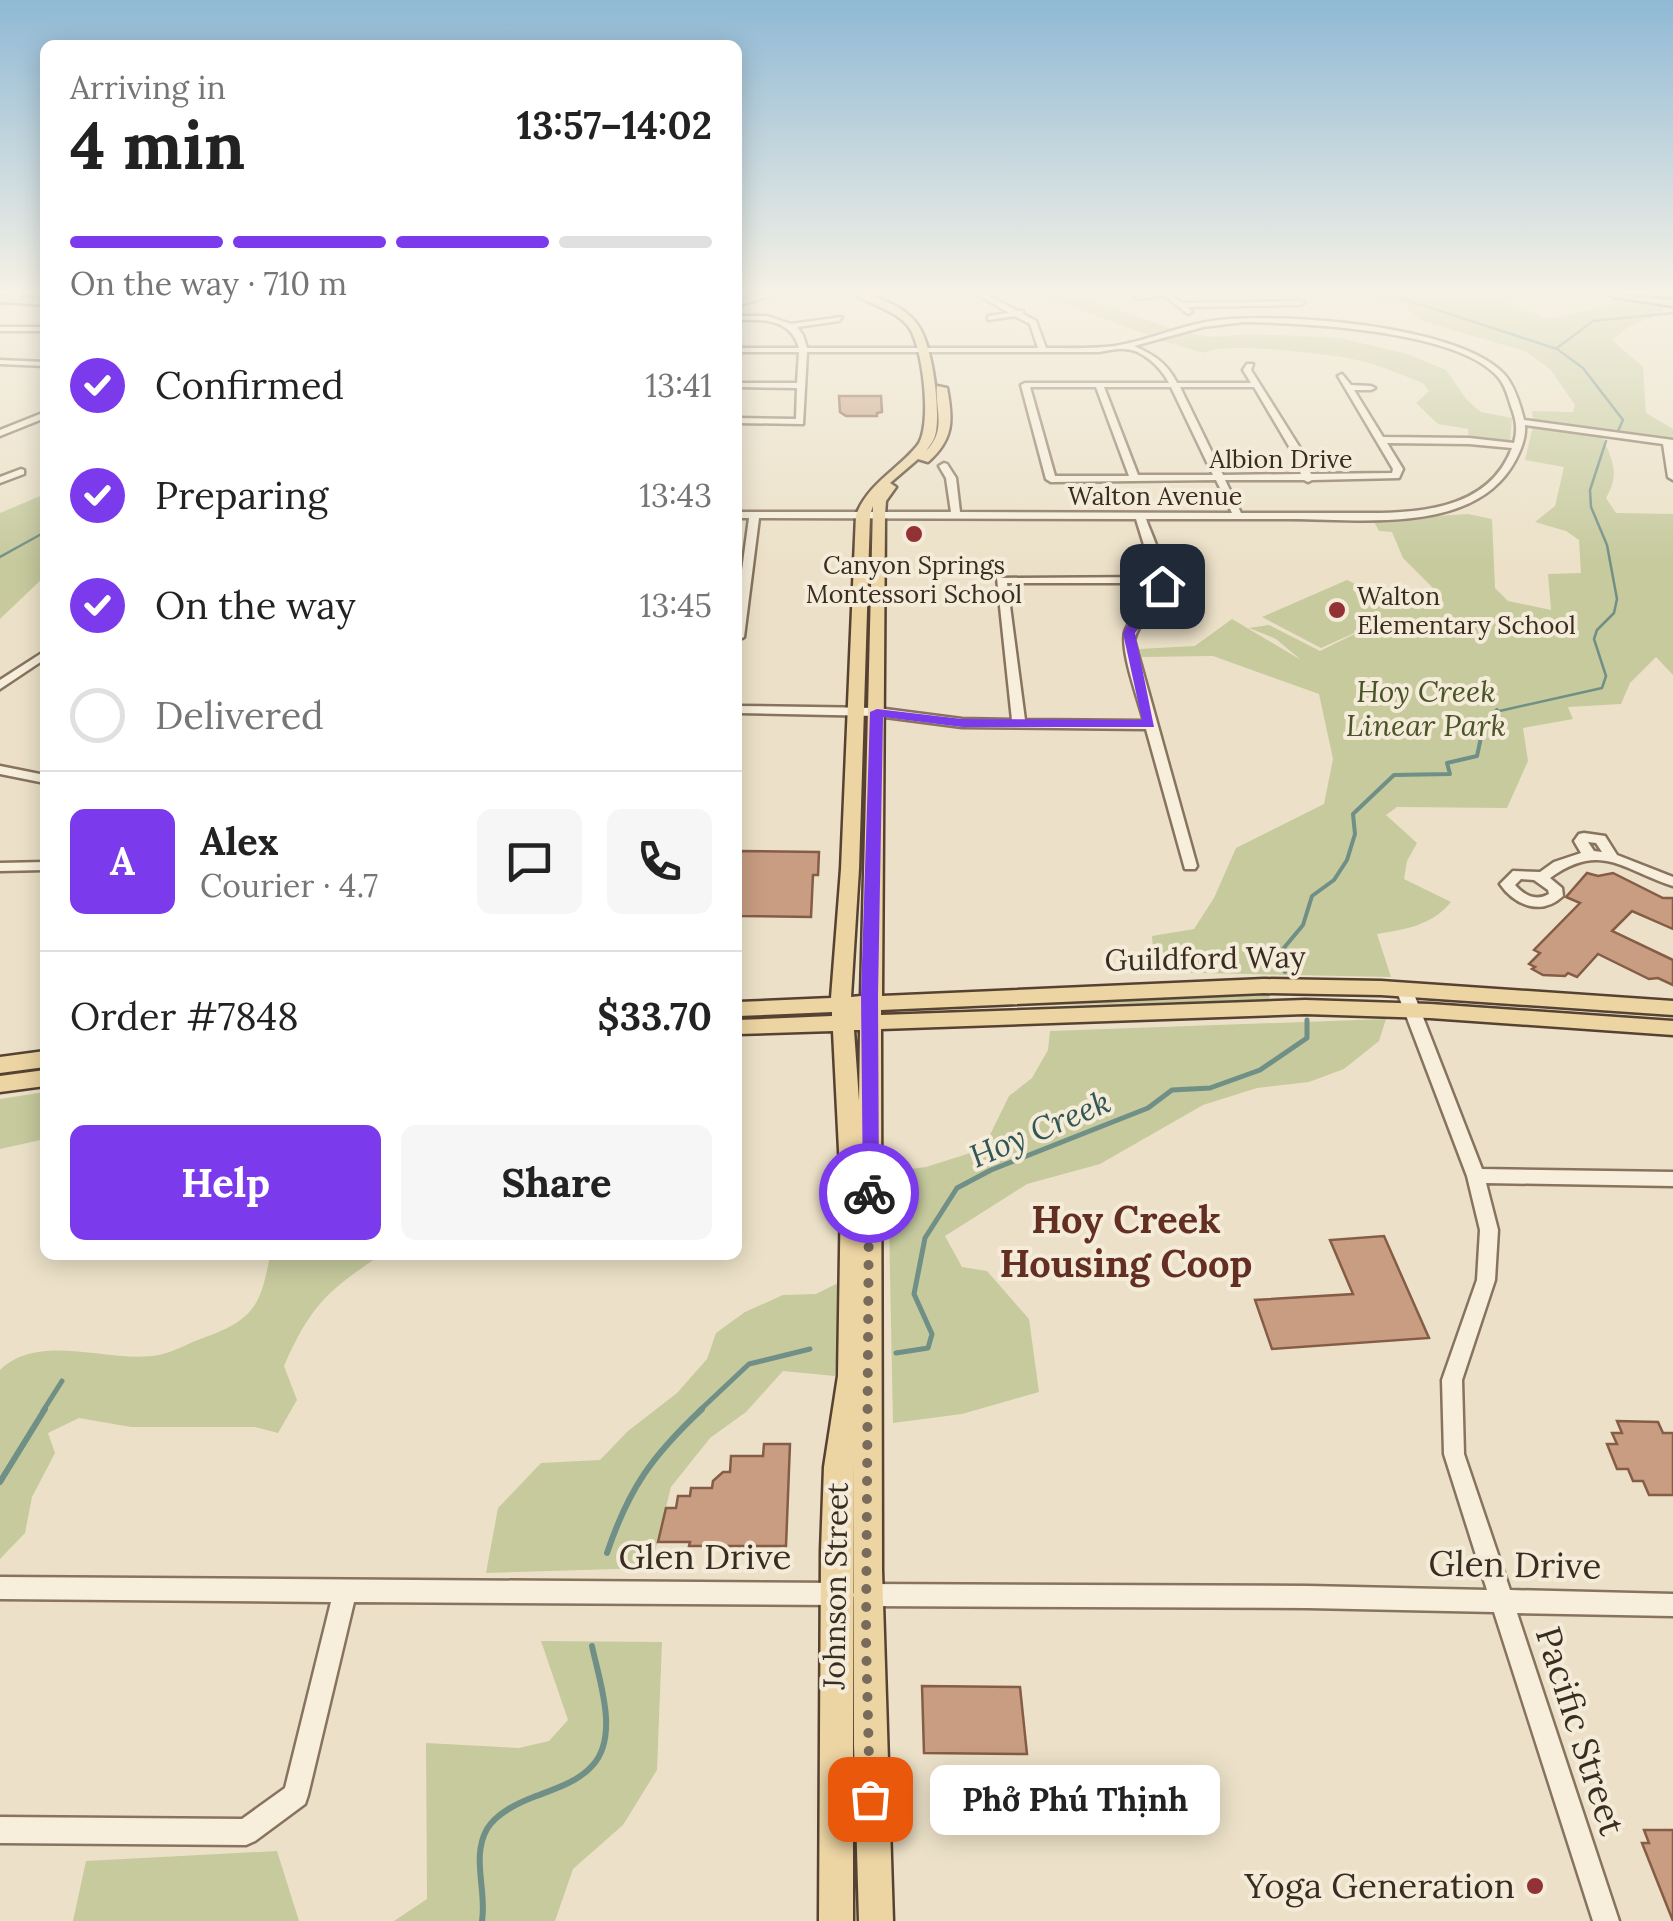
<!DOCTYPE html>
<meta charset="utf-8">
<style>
:root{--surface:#fff;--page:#f6f6f6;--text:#222;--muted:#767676;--line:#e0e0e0;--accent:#7c3aed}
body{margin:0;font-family:Lora,serif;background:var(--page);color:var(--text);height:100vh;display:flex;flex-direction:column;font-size:38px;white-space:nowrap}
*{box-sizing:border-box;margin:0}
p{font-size:32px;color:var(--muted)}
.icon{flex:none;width:55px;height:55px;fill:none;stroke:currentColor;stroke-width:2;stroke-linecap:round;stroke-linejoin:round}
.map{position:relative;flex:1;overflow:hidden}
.panel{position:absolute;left:40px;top:40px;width:702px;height:1220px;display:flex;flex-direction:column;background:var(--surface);border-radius:15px;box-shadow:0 5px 25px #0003}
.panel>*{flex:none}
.pin{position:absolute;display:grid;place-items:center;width:85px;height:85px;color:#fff;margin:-42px;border-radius:20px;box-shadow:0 5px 15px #0006}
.courier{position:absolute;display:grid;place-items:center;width:100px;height:100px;margin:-50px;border:8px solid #7c3aed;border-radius:50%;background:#fff;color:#222;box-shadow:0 2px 12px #0007}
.bubble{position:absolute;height:70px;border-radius:15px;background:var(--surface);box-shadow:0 5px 25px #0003;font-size:32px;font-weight:800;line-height:70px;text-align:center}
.headline em{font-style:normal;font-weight:800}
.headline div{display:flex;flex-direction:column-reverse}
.headline{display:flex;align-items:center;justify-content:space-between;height:170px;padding:0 30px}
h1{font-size:65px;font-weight:800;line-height:75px}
.bar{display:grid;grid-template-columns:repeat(4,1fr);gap:15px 10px;align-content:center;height:120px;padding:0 30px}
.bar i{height:12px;border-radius:8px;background:var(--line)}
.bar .active{background:var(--accent)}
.bar p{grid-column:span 4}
.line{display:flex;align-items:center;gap:25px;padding:0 30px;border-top:2px solid var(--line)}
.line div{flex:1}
.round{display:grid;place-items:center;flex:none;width:105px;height:105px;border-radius:15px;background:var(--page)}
ol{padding:0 30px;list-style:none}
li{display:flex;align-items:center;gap:30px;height:110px}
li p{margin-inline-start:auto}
li .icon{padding:10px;border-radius:50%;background:var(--accent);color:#fff;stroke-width:4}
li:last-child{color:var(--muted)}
li i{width:55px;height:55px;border:5px solid var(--line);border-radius:50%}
.primary-button{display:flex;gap:20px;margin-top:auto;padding:20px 30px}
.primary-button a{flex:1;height:115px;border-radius:15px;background:var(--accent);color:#fff;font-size:40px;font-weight:800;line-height:115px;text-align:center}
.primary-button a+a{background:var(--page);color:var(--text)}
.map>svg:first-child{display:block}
</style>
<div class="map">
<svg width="1673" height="1921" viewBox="0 0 1673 1921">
<rect width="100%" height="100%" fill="#ece1c8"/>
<g fill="#c6ca9d">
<path d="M1036,294H1074L1172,329L1154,337Z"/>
<path d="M1344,294H1509L1517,298L1504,302L1549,319L1630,300L1663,305L1662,314L1631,325L1612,340L1643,367L1646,413L1673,429V436L1668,440L1533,419L1532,411L1573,412L1575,405L1550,369L1525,351L1422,321L1404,305Z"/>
<path d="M1189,333L1214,337L1251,334L1339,338L1408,354L1446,370L1467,400L1481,412L1512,418L1510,443L1469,438L1468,429L1438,424L1416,403L1429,391L1423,383C1402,375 1379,365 1357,360C1330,354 1225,341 1204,353L1162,341Z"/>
<path d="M1533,426L1603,438C1613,462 1620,474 1606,498L1616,513L1673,514V675L1656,657L1630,683L1621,704L1568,707L1573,719L1523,728L1528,761L1507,808L1397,807L1386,815L1417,843L1407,861L1404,879L1451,902C1431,926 1406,929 1377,934L1391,977L1155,972L1152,936L1194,929L1214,898L1236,848L1324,804L1333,759L1319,694L1213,656L1142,657L1139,649L1195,646L1232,619L1301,660L1276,639L1249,628L1269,625L1320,651L1383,620L1321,648L1262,617L1347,580L1408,609L1439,594L1403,558L1392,532L1379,531L1373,520L1468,514L1492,519L1495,588L1508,601L1551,610L1548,574L1581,573L1579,540L1566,531L1535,522L1555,506L1564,467L1525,460Z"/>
<path d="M45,494V576L0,619V513Z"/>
<path d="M1267,990L1270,1000L1022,1006L1061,1000Z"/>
<path d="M1386,1019L1379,1041L1344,1069L1309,1082L1257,1088L1203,1105L1100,1164L1027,1184L945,1236L962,1267L987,1271L1029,1319L1039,1392L962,1414L893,1423L888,1172L926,1167L983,1149L1009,1096L1032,1078L1048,1050L1050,1031Z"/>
<path d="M45,1092V1139L0,1149V1099Z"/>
<path d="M270,1255H381C327,1291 311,1305 284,1366L297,1400L278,1433L255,1427H131L79,1418L48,1433L55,1453L32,1497L25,1533L0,1559V1370C40,1331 109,1364 159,1355C174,1352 189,1343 203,1338C253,1320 261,1306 270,1255Z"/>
<path d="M842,1281L835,1376L783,1371L746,1412L710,1438L671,1487L651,1568L486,1573L498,1508L541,1463L600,1460L628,1431L677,1393L707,1359L716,1333L745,1312L783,1295L816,1294Z"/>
<path d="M541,1641L662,1642L657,1770L623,1825L573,1869L555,1921H394L427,1899L426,1743L519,1748L549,1741L568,1720Z"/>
<path d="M277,1851L299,1921H73L86,1861Z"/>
</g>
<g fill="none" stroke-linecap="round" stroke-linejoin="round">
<g stroke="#708f86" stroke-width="2.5">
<path d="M1388,294L1557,349L1583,368L1623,420L1618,431"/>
<path d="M1557,348L1593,321L1673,313"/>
<path d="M0,557L45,532"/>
<path d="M1495,712L1602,688L1606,676L1594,639L1597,630L1614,613L1617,599L1607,545L1591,507L1590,490L1606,441"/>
</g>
<path stroke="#708f86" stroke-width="4" d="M1285,972L1279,961L1283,949L1303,925L1312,896L1334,880L1347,860L1355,834L1353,814L1394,775L1450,774L1447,763L1477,756L1483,728L1497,710"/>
<g stroke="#708f86" stroke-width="5">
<path d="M896,1353L928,1348L932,1334L914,1294L925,1238L957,1188L991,1170L1148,1108L1172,1090L1210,1088L1260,1070L1307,1038V1020"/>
<path d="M43,1411L62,1381"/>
<path d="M699,1411L749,1364L810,1349"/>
</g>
<g stroke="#708f86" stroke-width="6">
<path d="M0,1482L45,1409"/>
<path d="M607,1553C629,1488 652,1456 702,1409"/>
<path d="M482,1921C487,1891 471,1857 487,1829C496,1814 514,1805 531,1798C551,1790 577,1783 592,1766C620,1736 599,1680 592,1646"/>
</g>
</g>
<g fill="#c89d81" stroke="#855d46" stroke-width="2.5">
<path d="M839,396H881L882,412L877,413V416H846L840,412Z"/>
<path d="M738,851L819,852L818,875H813L811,917L738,916Z"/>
<path d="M1587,873L1598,876L1613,873L1663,898H1673V929L1632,911L1612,931L1673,960V985L1658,978L1649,979L1598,954L1577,977L1568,973L1565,976L1543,975L1532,969L1535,967L1529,964L1540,953L1534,950L1580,903L1566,897Z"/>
<path d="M1384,1236L1429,1338L1272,1349L1255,1300L1353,1294L1330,1240Z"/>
<path d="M1617,1421L1658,1422L1663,1433H1673V1495H1649L1643,1481H1633L1628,1469H1617L1607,1444H1617L1612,1433H1622Z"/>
<path d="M764,1444H790L786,1546H689L690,1542H658L666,1508H676L678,1496H690L691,1488H712L713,1481L723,1472H730L731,1456H763Z"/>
<path d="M922,1686L1020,1687L1027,1754L924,1753Z"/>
<path d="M1644,1830H1673V1921L1642,1843H1649Z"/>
</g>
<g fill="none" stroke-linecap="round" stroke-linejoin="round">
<defs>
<g id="minor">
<path d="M16,294H27L0,303V299Z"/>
<path d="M763,294H775L743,304L738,310V301Z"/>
<path d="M977,294H986L1017,311H1023V314L1036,321L1046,348C1069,348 1092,349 1115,346C1151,340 1183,324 1219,320C1285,313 1454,325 1502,372C1514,383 1520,404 1524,420L1673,440V480L1668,477L1663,444L1525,425C1526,437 1521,450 1515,461C1475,535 1362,519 1291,519C1242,519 1194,519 1146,519C1155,545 1176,580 1156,606C1147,618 1138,625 1134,640L1197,866L1195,869H1185L1146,729L962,727L877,716L738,713V706L877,708L962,719L1012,720L997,578L1154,577L1136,519L759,518L744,637L738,640V600L749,518H738V512H951L946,478L939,466L944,463L947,464L956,478L960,512L1232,513L1216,480L1051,482L1046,479L1021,385L1025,383H1169C1161,367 1142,349 1124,349C1117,348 1107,351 1099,352H807L803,424L738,423V418L796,419L797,388L738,387V383H797L799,352H738V348H799C791,319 764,319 738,320V316H767L791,324L842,317L839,321L797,327L803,335L807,348H1038L1030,324L1015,316L988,320V316L1009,313ZM1244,322C1304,323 1458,330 1498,377C1505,385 1508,396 1511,406C1516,419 1518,429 1514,443L1469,438L1383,437L1354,390H1371L1375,388L1371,386L1351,385L1342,374L1338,376L1393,469L1392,473L1311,474L1300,448L1251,370L1253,364H1247L1243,370L1251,383H1177C1167,363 1154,355 1134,346L1203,327ZM1030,387H1096L1129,476H1055ZM1104,387H1171L1213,475H1138ZM1180,387H1254L1290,448L1301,474L1223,475ZM1387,443L1469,444L1512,448C1486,517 1404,513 1343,513C1309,513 1275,513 1241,513L1225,480H1304L1308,482L1312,480L1399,478L1403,469ZM1007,583H1154C1151,607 1135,610 1126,629C1118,646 1139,701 1144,721L1025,720Z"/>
<path d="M1146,294H1171L1182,303L1300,301L1304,303L1300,305L1187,307L1192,312L1188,314L1164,295L1139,299L1135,297Z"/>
<rect x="0" y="327" width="45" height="4"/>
<path d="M0,360L45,362V366L0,364Z"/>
<path d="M45,412V418L0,436V430Z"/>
<path d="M21,469L24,470V474L0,483V477Z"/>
<path d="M45,651V659L0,689V680Z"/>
<path d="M0,766L45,775V783L0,774Z"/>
<path d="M1584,833L1605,836L1617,855L1673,877V886C1623,870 1601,841 1550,878L1562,888L1563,896C1542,916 1515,906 1500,884L1513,871L1540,872L1554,862L1581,853L1574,841L1579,834ZM1588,842L1596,843L1602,852L1594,851ZM1521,879L1534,880L1548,890L1549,894C1535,902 1524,895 1515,885Z"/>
<path d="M45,862V870L0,871V863Z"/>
<path d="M1404,984L1412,989L1482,1169L1673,1172V1186L1486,1183L1498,1230L1495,1280L1462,1380L1464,1454L1510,1590L1673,1594V1616L1517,1613L1619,1921H1593L1494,1612L1308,1608L864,1606L856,1603L853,1595L856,1587L864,1584L1308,1586L1487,1590L1444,1454L1442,1380L1477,1280L1480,1230L1467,1176L1396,989Z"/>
<path d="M0,1577L841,1583L849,1586L852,1594L849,1602L841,1605L354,1602L308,1795L305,1804L255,1841L246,1845L0,1843V1817L242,1819L285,1788L331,1602L0,1599Z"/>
</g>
<g id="major">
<path d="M855,294C875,294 905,307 917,324C932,343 940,406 936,431C935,439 931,444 926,451C947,430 935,411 937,386L947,388C953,420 954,439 928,462L918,459L890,483L896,487L886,501L885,515L882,996L1264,979L1381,981L1673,1001V1015L1381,995L1264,993L881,1010V1015L1305,1000L1430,1004L1673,1021V1035L1430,1018L1305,1014L881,1029L882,1570L893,1921H859L854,1745L853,1460V1921H819L821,1551L824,1467L838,1376L841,1190L833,1031L738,1034V1020L832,1016V1012L738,1016V1002L831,998L841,869L856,515C869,483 896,471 917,446C933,428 923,344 908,326C895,310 871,305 855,294ZM873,506L861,996L851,997L859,869L870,515ZM854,1030H860L859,1101Z"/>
<path d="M1609,294L1673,300V306L1614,297Z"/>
<path d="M0,296L45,299V305L0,302Z"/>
<path d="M45,1051V1067L0,1073V1057Z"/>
<path d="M45,1070V1086L0,1092V1076Z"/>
</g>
</defs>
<use href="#minor" stroke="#87735e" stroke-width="5"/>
<use href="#major" stroke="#564232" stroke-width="5"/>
<use href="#minor" fill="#f7eedb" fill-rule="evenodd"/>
<use href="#major" fill="#ecd4a3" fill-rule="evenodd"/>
</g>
<linearGradient id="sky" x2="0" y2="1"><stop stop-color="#8fb9d5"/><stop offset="0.52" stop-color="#f6f2e6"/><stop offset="1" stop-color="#f6f2e6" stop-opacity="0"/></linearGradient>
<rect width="1673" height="563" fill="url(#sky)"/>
<path fill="#7c3aed" d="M1158,584L1168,586L1161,601L1135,633L1154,727H962L883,717L878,996L879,1193L876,1198H863L861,996L870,712L877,709L962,719L1142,720L1123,633C1133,614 1149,602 1158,584Z"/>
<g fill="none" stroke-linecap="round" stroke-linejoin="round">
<path stroke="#786b5b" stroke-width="10" stroke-dasharray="0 18" d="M869,1193L866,1639L870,1799"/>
</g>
<g fill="#933235" stroke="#f4ebd8" stroke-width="4">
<circle cx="914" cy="534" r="10"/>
<circle cx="1337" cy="610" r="10"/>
<circle cx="1535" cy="1886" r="10"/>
</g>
<g text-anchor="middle" stroke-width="8" stroke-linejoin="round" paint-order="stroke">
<g font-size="25" fill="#392c21" stroke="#f4ebd8">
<text x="1281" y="468">Albion Drive</text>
<text x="1155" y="505">Walton Avenue</text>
</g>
<g font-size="25" fill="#392c21" stroke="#f4ebd8">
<text x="914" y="574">Canyon Springs<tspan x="914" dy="29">Montessori School</tspan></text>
<text x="1357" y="605" text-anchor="start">Walton<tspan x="1357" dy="29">Elementary School</tspan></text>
</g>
<g font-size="30" font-style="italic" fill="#4a5429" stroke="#f4ebd8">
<text x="1426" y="702">Hoy Creek<tspan x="1426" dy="34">Linear Park</tspan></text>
</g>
<g font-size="30" fill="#392c21" stroke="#f4ebd8">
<text transform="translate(1205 959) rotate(-1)" y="10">Guildford Way</text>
<text transform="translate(836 1586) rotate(-89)" y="10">Johnson Street</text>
</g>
<g font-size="32" font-style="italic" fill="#315754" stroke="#f4ebd8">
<text transform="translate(1040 1129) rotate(-23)" y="11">Hoy Creek</text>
</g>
<g font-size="35" fill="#392c21" stroke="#f4ebd8">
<text x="705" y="1569">Glen Drive</text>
<text transform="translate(1515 1565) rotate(1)" y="12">Glen Drive</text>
<text transform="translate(1580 1731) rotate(72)" y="12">Pacific Street</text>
</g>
<g font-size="35" fill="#392c21" stroke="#f4ebd8" text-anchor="end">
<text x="1515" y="1898">Yoga Generation</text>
</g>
<g font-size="38" font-weight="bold" fill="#632f23" stroke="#f4ebd8">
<text x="1126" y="1233">Hoy Creek<tspan x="1126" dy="44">Housing Coop</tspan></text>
</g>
</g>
</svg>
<div class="pin" style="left:870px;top:1799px;background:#ea580c"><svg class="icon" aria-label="bag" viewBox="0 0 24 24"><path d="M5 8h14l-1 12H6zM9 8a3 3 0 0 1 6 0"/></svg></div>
<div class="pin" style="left:1162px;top:586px;background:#1f2937"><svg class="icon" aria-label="home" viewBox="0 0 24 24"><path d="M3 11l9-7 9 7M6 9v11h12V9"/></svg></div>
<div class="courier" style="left:869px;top:1193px"><svg class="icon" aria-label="bike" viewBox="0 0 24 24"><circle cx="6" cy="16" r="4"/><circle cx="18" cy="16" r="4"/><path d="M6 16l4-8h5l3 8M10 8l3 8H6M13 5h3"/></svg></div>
<div class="bubble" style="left:930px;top:1765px;width:290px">Phở Phú Thịnh</div>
<section class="panel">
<div class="headline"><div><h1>4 min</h1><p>Arriving in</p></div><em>13:57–14:02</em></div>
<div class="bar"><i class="active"></i><i class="active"></i><i class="active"></i><i></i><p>On the way · 710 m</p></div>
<ol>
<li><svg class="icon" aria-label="check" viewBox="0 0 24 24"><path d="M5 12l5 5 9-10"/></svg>Confirmed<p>13:41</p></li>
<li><svg class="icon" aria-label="check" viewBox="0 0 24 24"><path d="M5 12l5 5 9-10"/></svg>Preparing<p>13:43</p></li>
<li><svg class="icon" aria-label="check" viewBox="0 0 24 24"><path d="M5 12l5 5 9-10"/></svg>On the way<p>13:45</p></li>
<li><i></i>Delivered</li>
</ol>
<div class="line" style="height:180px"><b class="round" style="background:var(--accent);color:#fff">A</b><div><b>Alex</b><p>Courier · 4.7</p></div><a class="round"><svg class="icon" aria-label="chat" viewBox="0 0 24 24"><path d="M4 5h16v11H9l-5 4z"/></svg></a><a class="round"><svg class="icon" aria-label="phone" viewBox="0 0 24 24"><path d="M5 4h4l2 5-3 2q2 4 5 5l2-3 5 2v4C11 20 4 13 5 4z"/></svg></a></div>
<div class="line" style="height:130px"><div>Order #7848</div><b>$33.70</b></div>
<div class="primary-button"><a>Help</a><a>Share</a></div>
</section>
</div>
